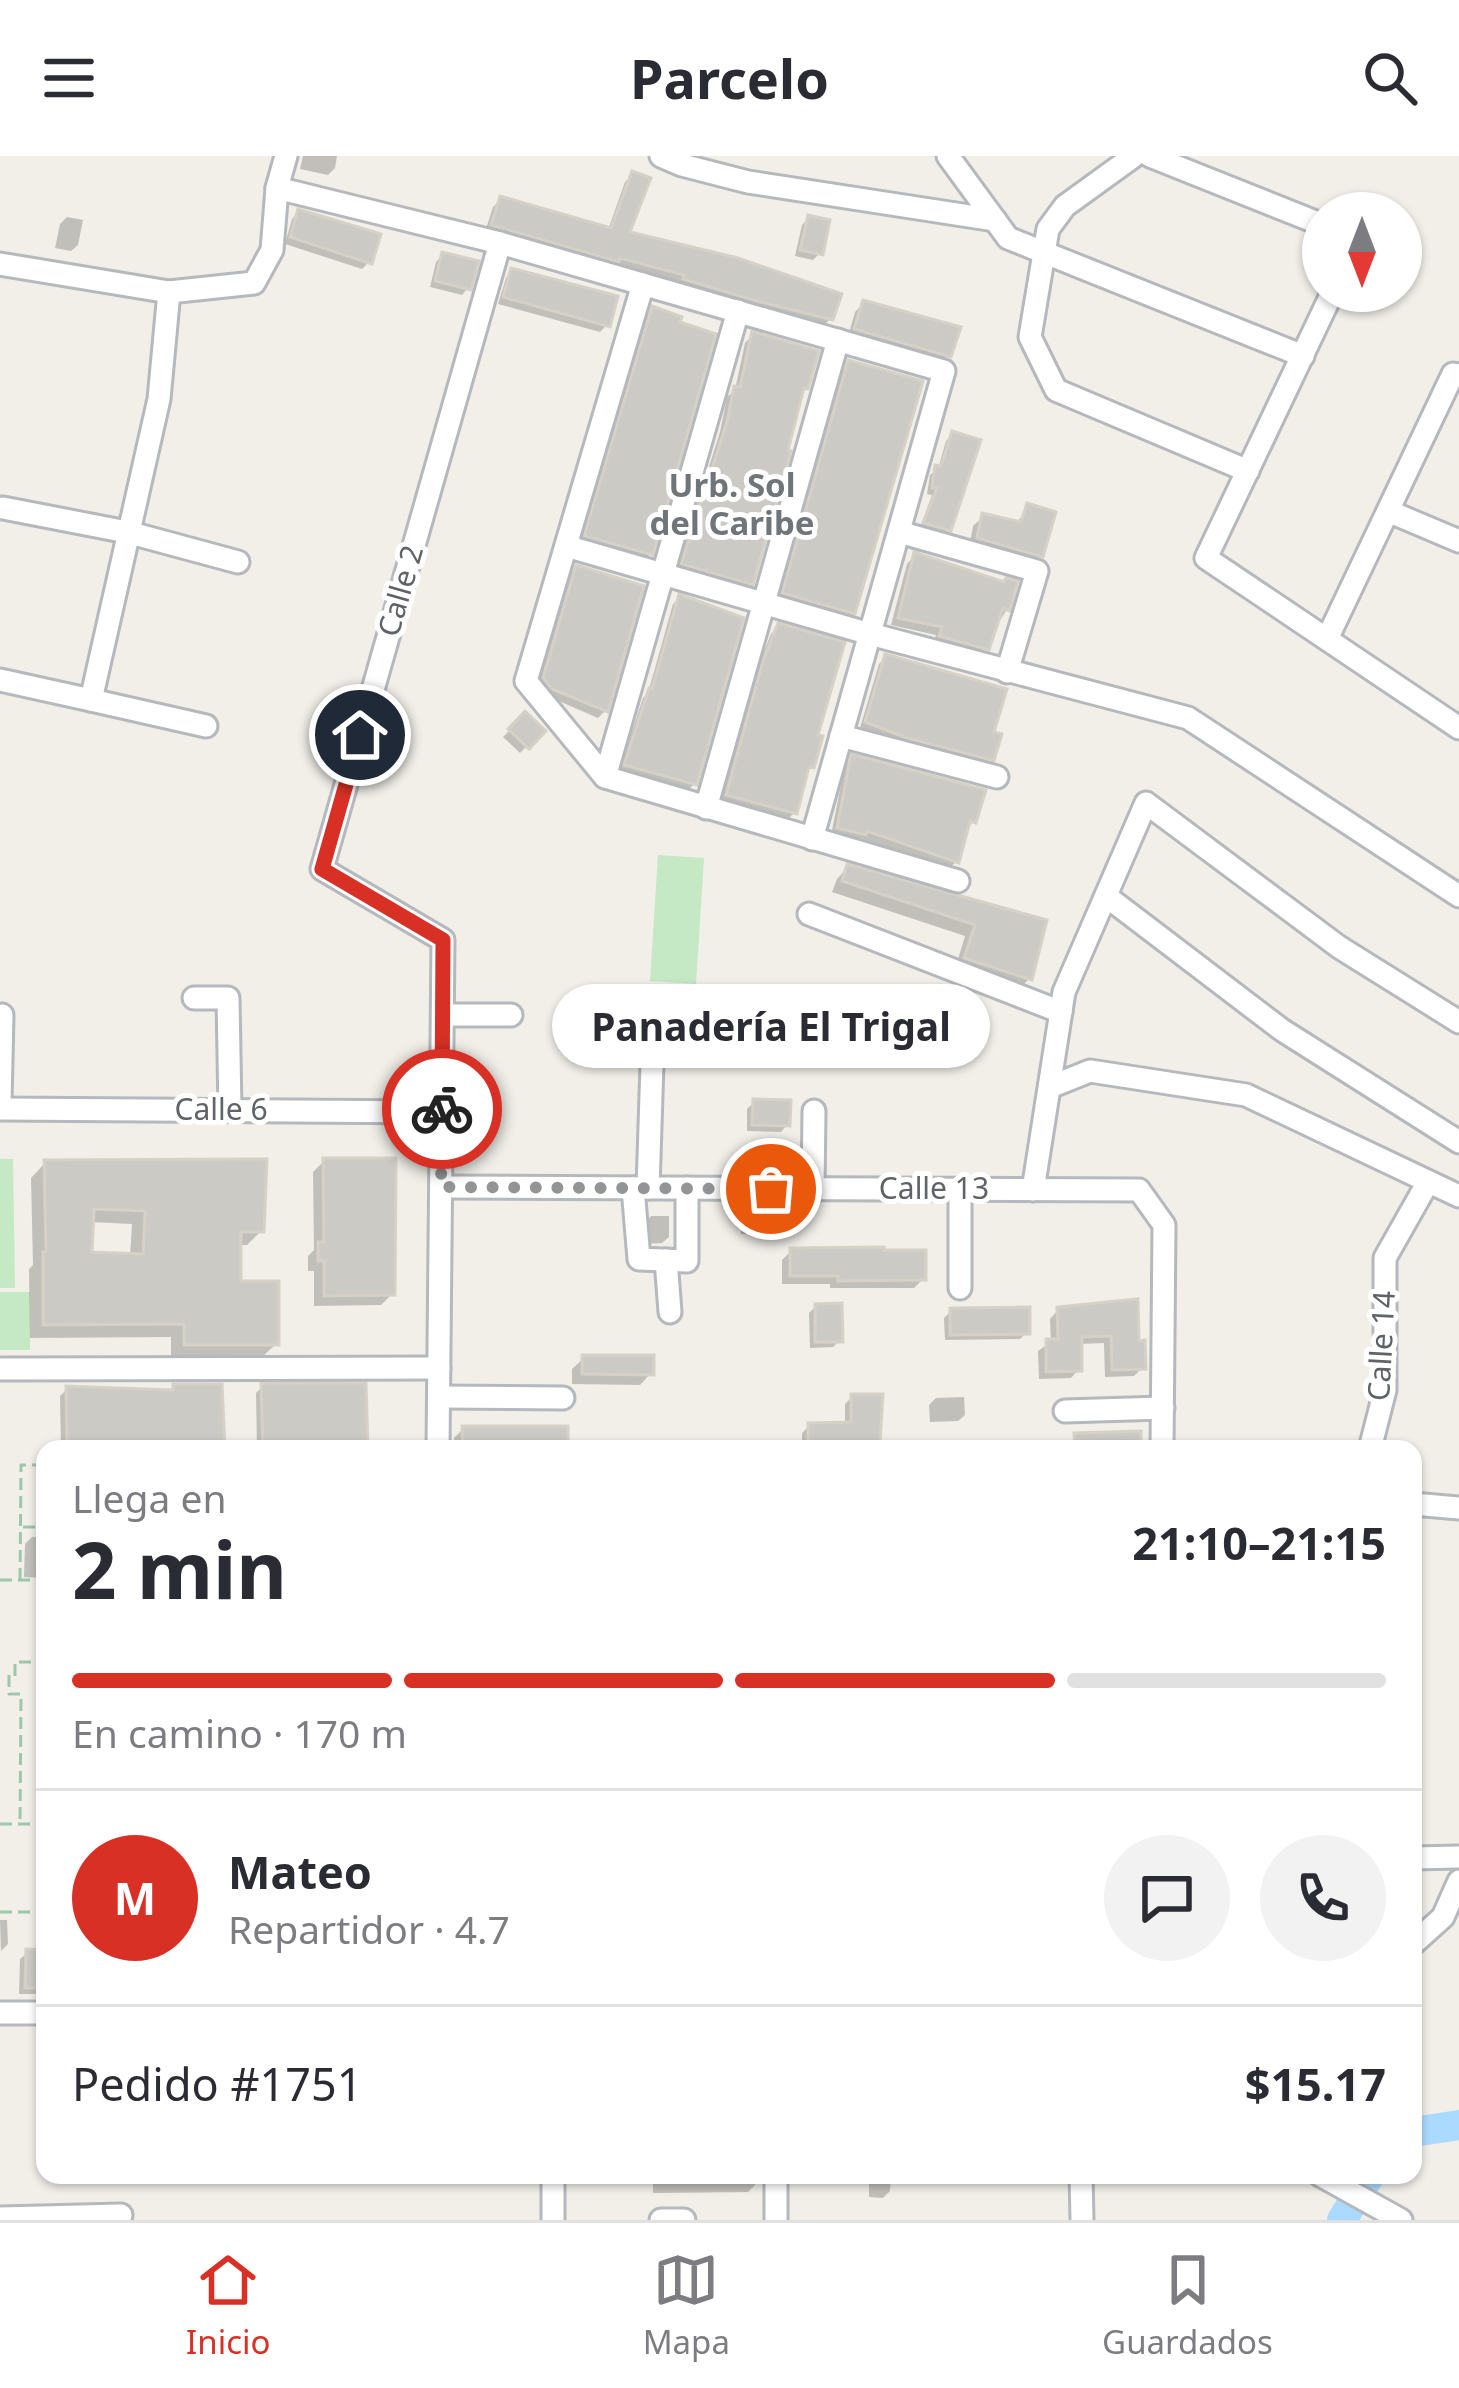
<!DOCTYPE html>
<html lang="es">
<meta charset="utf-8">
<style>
:root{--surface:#fff;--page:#f2f2f3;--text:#2b2b33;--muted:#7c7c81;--line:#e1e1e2;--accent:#d93025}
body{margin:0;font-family:"Noto Sans",sans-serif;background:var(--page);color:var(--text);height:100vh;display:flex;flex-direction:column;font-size:45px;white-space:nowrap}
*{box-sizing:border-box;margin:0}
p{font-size:39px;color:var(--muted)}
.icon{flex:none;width:66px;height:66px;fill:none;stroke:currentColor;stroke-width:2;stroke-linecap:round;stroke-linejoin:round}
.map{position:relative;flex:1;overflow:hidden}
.sheet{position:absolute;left:36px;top:1284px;width:1386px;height:744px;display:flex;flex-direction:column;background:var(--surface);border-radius:24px;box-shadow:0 3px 9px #0004}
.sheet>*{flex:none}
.needle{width:78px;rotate:180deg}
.controls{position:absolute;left:1302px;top:36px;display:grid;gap:24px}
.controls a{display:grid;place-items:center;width:120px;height:120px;border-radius:50%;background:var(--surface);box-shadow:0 3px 9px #0004;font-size:60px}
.pin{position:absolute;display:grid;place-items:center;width:102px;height:102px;color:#fff;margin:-51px;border:6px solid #fff;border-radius:50%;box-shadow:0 3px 12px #0007}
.courier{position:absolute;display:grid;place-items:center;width:120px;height:120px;margin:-60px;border:9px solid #d93025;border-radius:50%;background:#fff;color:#222;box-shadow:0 3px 15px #0007}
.bubble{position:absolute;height:84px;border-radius:42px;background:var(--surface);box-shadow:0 3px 9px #0004;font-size:39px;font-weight:700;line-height:84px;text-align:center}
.overview em{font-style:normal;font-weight:700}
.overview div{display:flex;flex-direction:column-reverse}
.overview{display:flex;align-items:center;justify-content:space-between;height:204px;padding:0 36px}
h1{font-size:78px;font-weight:700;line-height:90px}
.bar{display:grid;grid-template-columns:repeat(4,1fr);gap:18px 12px;align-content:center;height:144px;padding:0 36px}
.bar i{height:15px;border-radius:9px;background:var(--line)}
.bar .active{background:var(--accent)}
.bar p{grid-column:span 4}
.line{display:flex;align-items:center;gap:30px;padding:0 36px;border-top:3px solid var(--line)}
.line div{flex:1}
.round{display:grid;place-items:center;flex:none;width:126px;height:126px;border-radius:63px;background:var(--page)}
header{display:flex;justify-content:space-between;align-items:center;height:156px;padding:0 36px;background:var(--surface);font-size:54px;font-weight:700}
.menu{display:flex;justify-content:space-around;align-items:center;height:168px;border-top:3px solid var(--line);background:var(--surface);font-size:33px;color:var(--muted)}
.menu a{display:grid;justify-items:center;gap:6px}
.menu .active{color:var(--accent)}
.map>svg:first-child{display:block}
</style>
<header><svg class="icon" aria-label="menu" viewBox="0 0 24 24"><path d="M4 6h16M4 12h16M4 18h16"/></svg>Parcelo<svg class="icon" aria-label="search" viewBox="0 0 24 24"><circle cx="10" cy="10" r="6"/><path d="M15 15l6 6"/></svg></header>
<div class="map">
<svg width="1459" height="2064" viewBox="0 0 1459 2064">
<rect width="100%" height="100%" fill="#f1efe8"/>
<g fill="#c5e8c5">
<path d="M658,699L704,702L696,828L650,825Z"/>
<path d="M0,1003H13L15,1132H0Z"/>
<rect x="0" y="1136" width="30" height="58"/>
</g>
<g fill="#0003" fill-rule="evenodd">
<path d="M303,0H337L335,12L328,19L300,13Z"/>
<path d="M633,18L626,78L830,163L823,170L677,130L679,126L485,76L493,51L501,44L608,74L625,26Z"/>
<path d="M299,56L369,106L362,113L285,88L292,63Z"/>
<path d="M67,61L83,64L78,89L71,95L55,92L60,68Z"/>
<path d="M809,62L820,97L813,104L795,100L802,69Z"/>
<path d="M443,99L468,132L462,139L430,131L436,106Z"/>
<path d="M512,115L607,169L600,176L498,148L506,122Z"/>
<path d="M864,147L948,199L940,208L848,181L855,156Z"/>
<path d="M653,153L650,398L643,405L579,387L646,160Z"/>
<path d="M753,179L806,232L799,239L751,427L743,435L676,415L720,276L727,241L735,234L745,187Z"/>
<path d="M849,207L853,457L842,468L773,448L838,218Z"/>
<path d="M953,278L948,374L942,380L919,374L932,339L927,338L930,319L938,313L946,285Z"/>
<path d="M1028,351L1040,400L1030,410L969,392L973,370L983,361L1016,368Z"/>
<path d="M915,399L1007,453L978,501L933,489L936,479L891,469L907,408Z"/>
<path d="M577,412L640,432L605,555L598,562L545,539L537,530L570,419Z"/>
<path d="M680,442L694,628L687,635L619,615L643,542L648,537L673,448Z"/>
<path d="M779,470L814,581L811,610L805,617L795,656L787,664L721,646L756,516L771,478Z"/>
<path d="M886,501L990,578L991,603L984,610L899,588L860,572L879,508Z"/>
<path d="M525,559L542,575L520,597L503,581Z"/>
<path d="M852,602L973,666L965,674L956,706L948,713L859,682L856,685L831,679L845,609Z"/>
<path d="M848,711L959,744L1029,823L1018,834L955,813L965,780L832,736L837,723Z"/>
<path d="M754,946L787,969L781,976L747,975V953Z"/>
<path d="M791,991H796L795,1016L783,1023L784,998Z"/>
<path d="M324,1005L392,1138L381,1149L314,1150V1115H308V1100L314,1094L313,1016Z"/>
<path d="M45,1007L261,1075L247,1089H238V1128L276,1188L261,1202H171V1181L30,1182L29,1113L33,1109L31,1022ZM90,1066L132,1068L130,1101L89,1099Z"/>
<path d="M748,1050L777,1071L770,1077L741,1078V1057Z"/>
<path d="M651,1060H669V1081L662,1087L646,1088L645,1067Z"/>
<path d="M791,1095L923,1123L914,1132H830V1128H782V1104Z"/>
<path d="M816,1150L840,1184L833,1191L810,1192L809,1157Z"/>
<path d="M1058,1154L1136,1188L1143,1211L1134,1220L1105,1221L1104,1187L1079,1188V1213L1071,1222L1039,1223L1038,1195L1051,1186L1050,1163Z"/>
<path d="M951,1155L1027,1176L1020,1183L945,1184L944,1162Z"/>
<path d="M584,1202L651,1217L640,1229L572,1228V1213Z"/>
<path d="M263,1230L365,1293H257L256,1237Z"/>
<path d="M175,1231L221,1293H61L60,1240L67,1233L168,1237Z"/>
<path d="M852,1241L877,1284L870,1291L802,1293V1277L809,1270L845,1269V1248Z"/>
<path d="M964,1241L965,1259L958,1265L930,1266L929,1249L936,1242Z"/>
<path d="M463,1273L564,1293H455L454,1282Z"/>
<path d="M32,1381H45V1422L24,1421L25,1388Z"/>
<path d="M0,1764H7L8,1788L1,1795Z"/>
<path d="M27,1797L42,1831L36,1838H19L20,1803Z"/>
<path d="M653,2019H755V2029L748,2036L653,2037Z"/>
<path d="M874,2019H891L890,2035L883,2042L869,2041V2024Z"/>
</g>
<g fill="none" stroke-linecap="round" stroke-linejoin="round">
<g stroke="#aadaff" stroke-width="30">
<path d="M1413,1976L1459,1969"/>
<path d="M1342,2064L1370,2019"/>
</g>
</g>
<g fill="#cccac5" stroke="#d6d1c6" stroke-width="3" fill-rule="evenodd">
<path d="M632,15L651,22L630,76L738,102L842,138L833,164L757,145L683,123L684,119L620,102L619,106L491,69L500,40L611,72Z"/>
<path d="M298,53L381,78L372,108L290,81Z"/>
<path d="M808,59L830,64L823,99L800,94Z"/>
<path d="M442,96L479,105L471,134L435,125Z"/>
<path d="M511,112L618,140L610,171L503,141Z"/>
<path d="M863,144L961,171L951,201L854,173Z"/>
<path d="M652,150L682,161L680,166L716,178L653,399L584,380Z"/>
<path d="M752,175L819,195L808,233L804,232L788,294L791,295L753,429L681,408L727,266L734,230L740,231Z"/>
<path d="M848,204L923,225L855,458L782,437Z"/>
<path d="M952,275L981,284L951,375L923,367L937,332H932L935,309L941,310Z"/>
<path d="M1027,347L1056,356L1043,401L977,382L982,357L1021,366Z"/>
<path d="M914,396L1004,426L1006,422L1018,425L1010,455L1003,452L989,494L939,480L942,471L898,462Z"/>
<path d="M576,409L644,430L608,556L552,533L543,522Z"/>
<path d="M679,438L744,462L697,629L624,609L649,532L652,533Z"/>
<path d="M778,467L845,486L818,579L823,580L814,612L809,611L797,658L726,639L763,505Z"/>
<path d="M885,498L1007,533L994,576L1002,578L994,605L907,582L865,566Z"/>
<path d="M525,555L546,575L529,593L508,573Z"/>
<path d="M851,598L986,634L976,667L970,665L959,707L867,675L866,679L837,672Z"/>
<path d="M847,708L1047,764L1032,824L964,802L975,769L842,725Z"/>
<path d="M753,943L791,944L790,970L752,969Z"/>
<path d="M323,1002H396L395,1139L324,1140V1105H318V1086H324Z"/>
<path d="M267,1003L264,1076H241V1125H279V1189H184V1168L43,1169V1096L46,1095L44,1004ZM94,1053L145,1055L143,1098L92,1096Z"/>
<path d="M747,1047H779L780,1072L747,1073Z"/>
<path d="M884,1091V1094H926V1124L838,1125V1120H790V1092Z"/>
<path d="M1138,1143L1139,1185L1145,1184L1146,1213L1112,1214L1111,1180L1082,1181V1215L1046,1216V1183H1058L1057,1151Z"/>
<path d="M842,1147L843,1186H815V1148Z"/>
<path d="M1030,1151V1178L950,1179V1152Z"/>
<path d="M582,1199H654V1219L582,1218Z"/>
<path d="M261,1227H366L368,1293H263Z"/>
<path d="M173,1228H222L225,1293H67L66,1230L173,1234Z"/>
<path d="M851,1238H883L880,1286L808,1290V1267L851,1266Z"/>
<path d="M462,1270H568V1293H463Z"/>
<path d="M1141,1275V1293H1075L1074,1277Z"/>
<path d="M26,1793L45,1794V1832H25Z"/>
</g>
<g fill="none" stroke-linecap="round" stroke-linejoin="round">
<defs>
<g id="minor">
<path d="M661,0L682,9L748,26L995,64"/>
<path d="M948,0L1008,82L1303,200"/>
<path d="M1134,0L1065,50L1048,73L1030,181L1056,234L1248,315"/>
<path d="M1150,0L1323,69"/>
<path d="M277,32L500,87L944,215L812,683"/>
<path d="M0,108L169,136L254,127L272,94L277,32L286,0"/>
<path d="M643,128L526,525L605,621L958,725"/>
<path d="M1333,135L1206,402L1459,572"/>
<path d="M3,352L127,376L238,406"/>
<path d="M1388,355L1459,385"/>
<path d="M899,376L1037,415L1007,516"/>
<path d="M566,390L870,478L1188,562L1459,740"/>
<path d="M1327,483L1453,218L1459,219"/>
<path d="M0,524L91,544L159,243L169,136"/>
<path d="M91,544L206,570"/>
<path d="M841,580L997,621"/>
<path d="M605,621L738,155"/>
<path d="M706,652L838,184"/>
<path d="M1106,740L1282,874L1459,986"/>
<path d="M809,758L1061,856"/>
<path d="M194,842H228L230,954"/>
<path d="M443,859H511"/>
<path d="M1050,931L1090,915L1246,939L1459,1040"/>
<path d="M0,948L2,859"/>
<path d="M0,953L442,956"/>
<path d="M441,1031L1139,1034L1164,1069L1162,1293"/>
<path d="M633,1032L639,1103L687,1105V1032"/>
<path d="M648,1032L654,846H698"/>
<path d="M813,1033L814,955"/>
<path d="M960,1033V1132"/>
<path d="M1033,1034L1064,836L1146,647L1339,791L1459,866"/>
<path d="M666,1104L670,1156"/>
<path d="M0,1213L439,1212"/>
<path d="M439,1241L563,1242"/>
<path d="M1065,1255L1163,1252"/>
<path d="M438,1293L443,784L322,713L500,87"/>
<path d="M1370,1293L1385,1234V1102L1428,1026"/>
<path d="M1413,1348L1459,1352"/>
<path d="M1413,1702L1459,1701"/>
<path d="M1413,1788L1443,1761L1459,1725"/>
<path d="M0,1857H45"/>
<path d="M776,2019V2064"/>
<path d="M1081,2019L1082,2064"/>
<path d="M1320,2019L1401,2064"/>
<path d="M0,2062L121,2059"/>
<path d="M553,2064V2019"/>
<path d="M661,2064H684"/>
</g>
</defs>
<use href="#minor" stroke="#b5b8bc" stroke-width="27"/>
<g stroke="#9cc7a9" stroke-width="3" stroke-dasharray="12 6" stroke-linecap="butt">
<path d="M23,1371H45"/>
<path d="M0,1424H45"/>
<path d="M20,1424L21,1309H45"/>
<path d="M9,1519V1538H21L20,1668"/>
<path d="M15,1520V1506H45"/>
<path d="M0,1668H45"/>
<path d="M0,1756H45"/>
</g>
<use href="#minor" stroke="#fff" stroke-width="21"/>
</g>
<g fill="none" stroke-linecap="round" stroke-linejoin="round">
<path stroke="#929495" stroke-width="12" stroke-dasharray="0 21.6" d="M442,953L441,1031L771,1033"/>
<path stroke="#d93025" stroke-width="15" d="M360,579L322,713L443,784L442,953"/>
</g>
<g text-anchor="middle" stroke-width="10" stroke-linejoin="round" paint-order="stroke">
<g font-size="30" fill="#5f6368" stroke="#fff">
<text transform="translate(401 435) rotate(-74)" y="10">Calle 2</text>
<text x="221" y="964">Calle 6</text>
<text x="934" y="1043">Calle 13</text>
<text transform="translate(1382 1190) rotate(-87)" y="10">Calle 14</text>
</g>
<g font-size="33" font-weight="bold" fill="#70757a" stroke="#fff">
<text x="732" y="341">Urb. Sol<tspan x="732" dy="38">del Caribe</tspan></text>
</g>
</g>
</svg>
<div class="controls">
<a><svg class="needle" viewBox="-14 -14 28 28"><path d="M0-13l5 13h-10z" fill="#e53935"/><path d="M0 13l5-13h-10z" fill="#7c7c81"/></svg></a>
</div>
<div class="pin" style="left:771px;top:1033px;background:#ea580c"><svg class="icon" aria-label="bag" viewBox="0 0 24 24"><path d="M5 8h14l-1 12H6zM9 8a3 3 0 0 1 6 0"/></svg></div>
<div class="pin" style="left:360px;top:579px;background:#1f2937"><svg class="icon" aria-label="home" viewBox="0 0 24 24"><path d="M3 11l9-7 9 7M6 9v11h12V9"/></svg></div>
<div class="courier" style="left:442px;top:953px"><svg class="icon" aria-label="bike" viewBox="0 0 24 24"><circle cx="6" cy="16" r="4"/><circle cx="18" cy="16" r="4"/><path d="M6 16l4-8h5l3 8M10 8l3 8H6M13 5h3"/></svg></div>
<div class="bubble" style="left:552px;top:828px;width:438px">Panadería El Trigal</div>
<section class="sheet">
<div class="overview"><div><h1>2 min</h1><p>Llega en</p></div><em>21:10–21:15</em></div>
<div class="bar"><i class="active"></i><i class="active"></i><i class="active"></i><i></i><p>En camino · 170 m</p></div>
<div class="line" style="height:216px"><b class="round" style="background:var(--accent);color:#fff">M</b><div><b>Mateo</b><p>Repartidor · 4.7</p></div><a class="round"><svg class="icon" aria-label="chat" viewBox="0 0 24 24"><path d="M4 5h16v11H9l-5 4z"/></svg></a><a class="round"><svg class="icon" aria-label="phone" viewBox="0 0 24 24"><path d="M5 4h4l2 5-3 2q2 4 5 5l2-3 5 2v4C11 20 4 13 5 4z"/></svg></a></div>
<div class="line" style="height:156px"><div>Pedido #1751</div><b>$15.17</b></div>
</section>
</div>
<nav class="menu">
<a class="active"><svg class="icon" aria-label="home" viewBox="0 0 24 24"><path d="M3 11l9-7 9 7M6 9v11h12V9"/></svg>Inicio</a>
<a><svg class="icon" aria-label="map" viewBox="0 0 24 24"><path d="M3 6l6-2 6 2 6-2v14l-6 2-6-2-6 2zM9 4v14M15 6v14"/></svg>Mapa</a>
<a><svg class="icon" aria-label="saved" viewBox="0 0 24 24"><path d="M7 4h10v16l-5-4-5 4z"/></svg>Guardados</a>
</nav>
